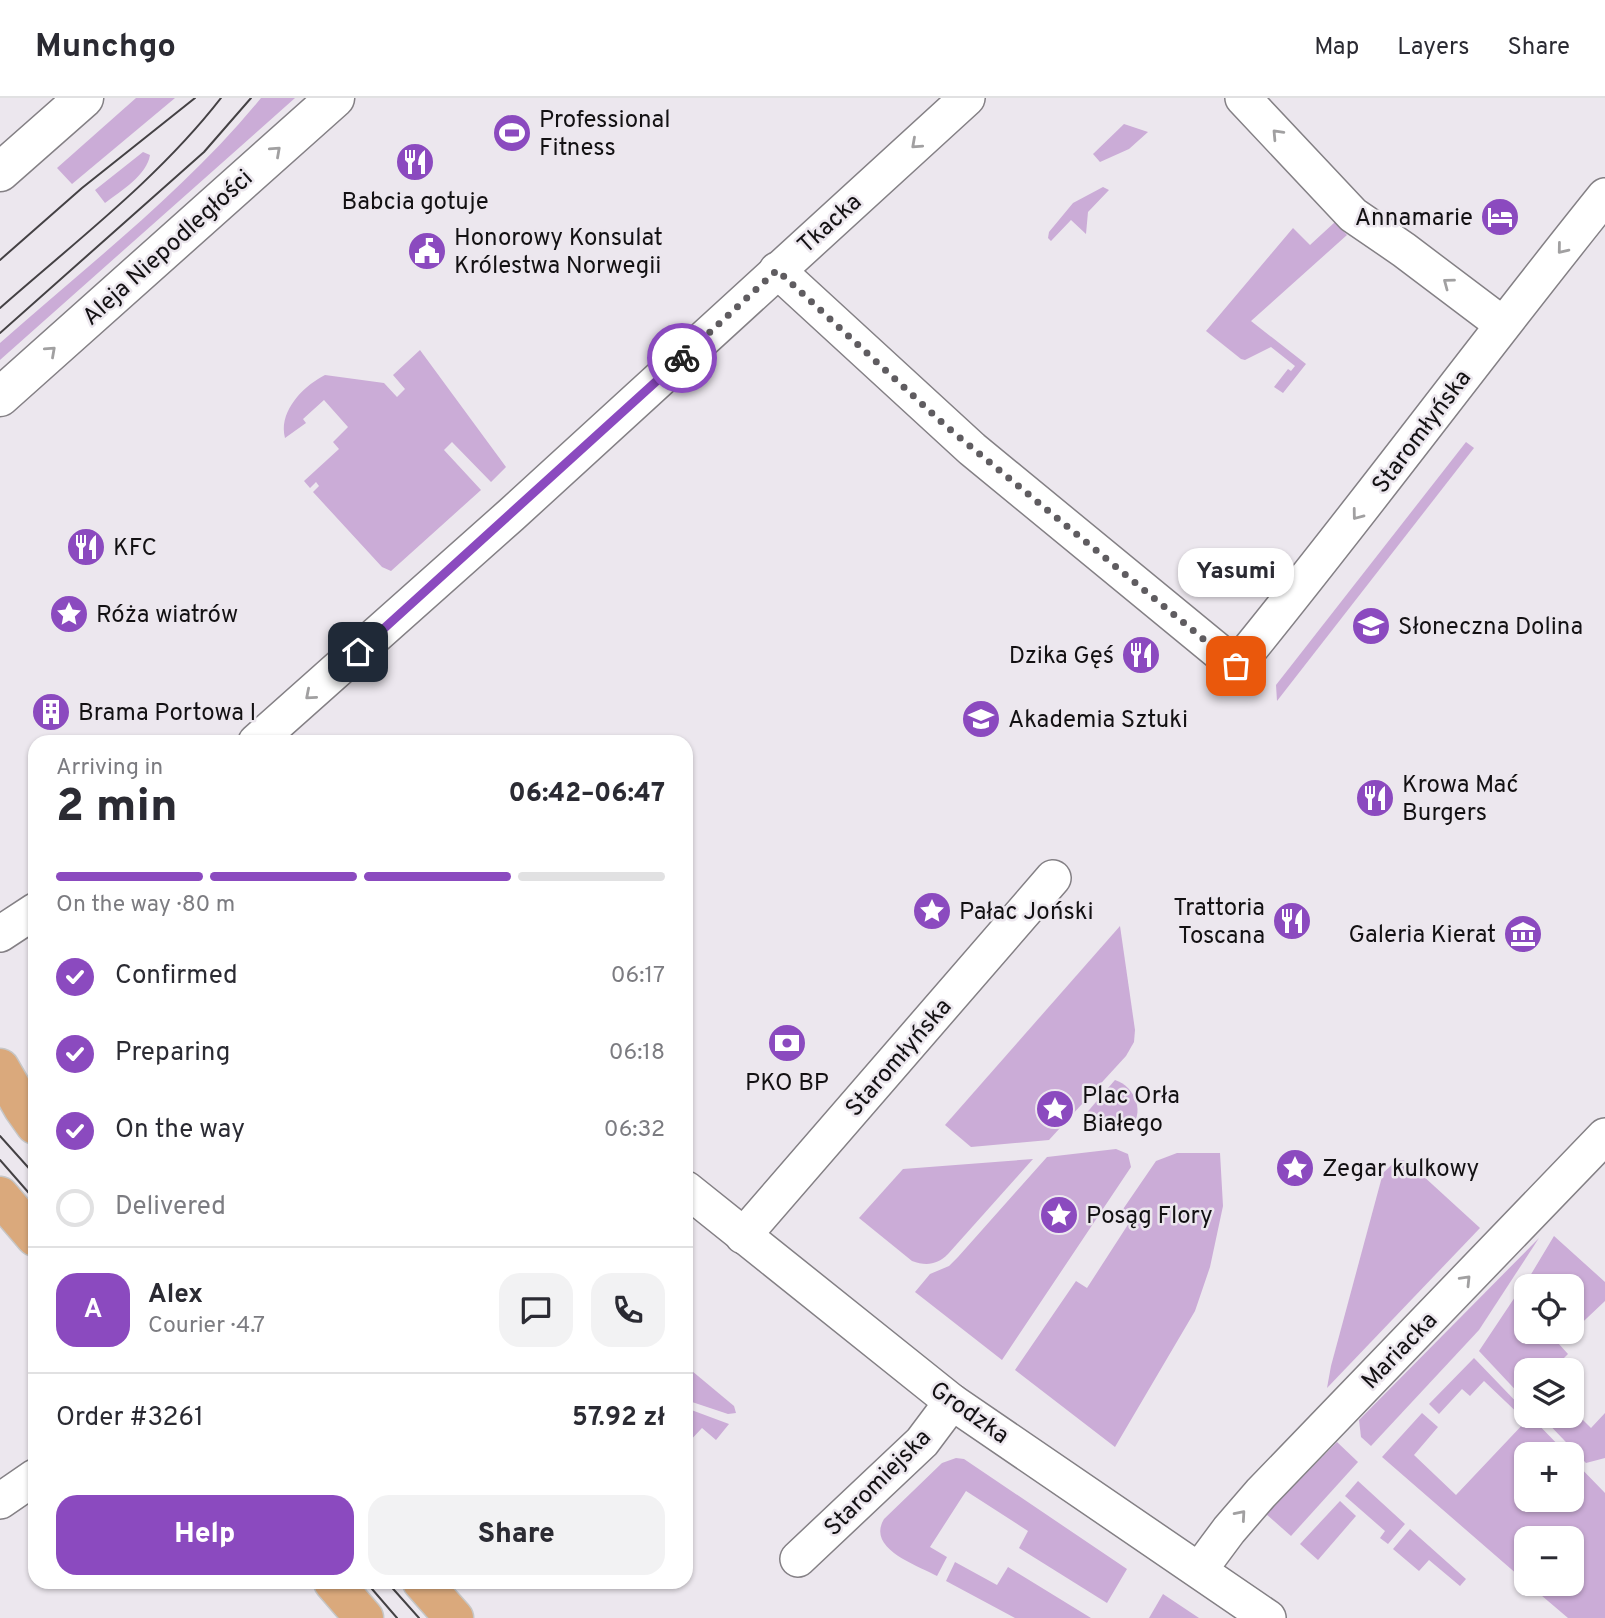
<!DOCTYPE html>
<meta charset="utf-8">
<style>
:root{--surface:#fff;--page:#f2f2f3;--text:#2b2b33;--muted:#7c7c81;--line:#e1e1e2;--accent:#8b4abf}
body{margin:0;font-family:Overpass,sans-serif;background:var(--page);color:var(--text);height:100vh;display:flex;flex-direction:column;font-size:26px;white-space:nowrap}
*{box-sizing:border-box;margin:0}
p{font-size:23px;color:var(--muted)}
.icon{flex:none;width:38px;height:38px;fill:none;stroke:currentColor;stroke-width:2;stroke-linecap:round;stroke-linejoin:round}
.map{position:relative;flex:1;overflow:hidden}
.sheet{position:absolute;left:28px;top:637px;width:665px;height:854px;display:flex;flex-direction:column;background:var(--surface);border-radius:21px;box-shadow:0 2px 5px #0004}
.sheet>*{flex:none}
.fabs{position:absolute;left:1514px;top:1176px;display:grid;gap:14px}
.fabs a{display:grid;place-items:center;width:70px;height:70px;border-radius:14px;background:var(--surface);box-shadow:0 2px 5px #0004;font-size:35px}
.pin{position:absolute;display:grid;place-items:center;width:60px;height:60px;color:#fff;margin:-30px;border-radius:14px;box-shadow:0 4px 10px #0006}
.courier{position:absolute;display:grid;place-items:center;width:70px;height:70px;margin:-35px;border:5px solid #8b4abf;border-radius:50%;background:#fff;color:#222;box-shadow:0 2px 9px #0007}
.bubble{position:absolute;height:49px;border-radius:21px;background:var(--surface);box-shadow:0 2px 5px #0004;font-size:23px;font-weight:800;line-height:49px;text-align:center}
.summary em{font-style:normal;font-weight:800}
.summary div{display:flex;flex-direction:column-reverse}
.summary{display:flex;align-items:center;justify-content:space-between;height:119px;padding:0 28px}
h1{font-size:46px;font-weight:800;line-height:52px}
.bar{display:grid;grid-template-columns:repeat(4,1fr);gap:10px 7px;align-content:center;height:84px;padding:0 28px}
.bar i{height:9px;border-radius:5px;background:var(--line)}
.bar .active{background:var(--accent)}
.bar p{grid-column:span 4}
.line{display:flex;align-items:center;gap:18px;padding:0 28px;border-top:2px solid var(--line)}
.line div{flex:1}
.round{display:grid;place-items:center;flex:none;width:74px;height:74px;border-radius:21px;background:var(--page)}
ol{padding:0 28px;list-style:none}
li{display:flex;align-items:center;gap:21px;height:77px}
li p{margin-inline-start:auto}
li .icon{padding:7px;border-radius:50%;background:var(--accent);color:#fff;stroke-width:4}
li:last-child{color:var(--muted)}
li i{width:38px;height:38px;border:4px solid var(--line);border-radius:50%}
.cta{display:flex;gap:14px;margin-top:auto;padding:14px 28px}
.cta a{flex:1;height:80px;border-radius:21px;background:var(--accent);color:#fff;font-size:28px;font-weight:800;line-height:80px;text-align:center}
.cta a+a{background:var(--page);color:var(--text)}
header{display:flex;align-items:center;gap:42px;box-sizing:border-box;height:98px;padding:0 35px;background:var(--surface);border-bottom:2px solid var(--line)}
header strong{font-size:33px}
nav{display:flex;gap:38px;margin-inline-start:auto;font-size:24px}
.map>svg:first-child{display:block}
</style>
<header>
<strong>Munchgo</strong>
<nav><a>Map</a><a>Layers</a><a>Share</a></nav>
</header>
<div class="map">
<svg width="1605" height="1520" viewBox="0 0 1605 1520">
<rect width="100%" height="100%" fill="#ece7ee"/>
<g fill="#cbacd7">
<path d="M136,0H175L72,86L57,70Z"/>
<path d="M261,0H295L0,262V245C89,166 186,92 261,0Z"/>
<path d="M1124,26L1148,34L1129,51L1100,64L1093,56Z"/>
<path d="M143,54L150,57C147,77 121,93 105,105L95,92Z"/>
<path d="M1103,89L1109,92L1088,114L1086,136L1071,122L1051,143L1048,140L1049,134L1073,105Z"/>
<path d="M1335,124L1347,137L1251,223L1306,266L1283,295L1274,289L1288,271L1291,273L1295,268L1271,249L1245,262L1241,261L1206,233L1293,130L1310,147Z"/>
<path d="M420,252L506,369L491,384L452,344L444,352L481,392L391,473L382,469L313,394L319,388L316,384L310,390L304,383L339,351L333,344L348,329L324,302L303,321L306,325L285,340C278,314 303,288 325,277L384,285L397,299L405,291L393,277Z"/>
<path d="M1466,344L1474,350L1277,603L1276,587Z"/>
<path d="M1120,828L1135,932L1134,944L1126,958L1049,1042L971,1049L945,1027Z"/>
<path d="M1115,982C1135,988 1147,1017 1128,1031L1095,1033L1084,1024L1083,1019Z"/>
<path d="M1116,1051L1128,1056L1131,1069L1002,1262L915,1194L930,1176L949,1168L958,1159L1047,1059Z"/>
<path d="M1177,1055H1220L1223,1108L1210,1169L1195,1213L1115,1349L1015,1272L1076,1183L1087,1190L1129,1125L1119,1117L1156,1063Z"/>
<path d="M1033,1061L948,1156C937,1167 926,1168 912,1163L859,1120L903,1071Z"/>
<path d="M1403,1062L1410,1066L1480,1130L1327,1290L1331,1268L1383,1075L1396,1063Z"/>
<path d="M1554,1138L1605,1184V1203L1569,1237L1566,1234H1572V1188L1526,1190L1524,1188Z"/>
<path d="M1539,1140L1479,1232L1371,1348L1361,1339L1359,1322Z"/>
<path d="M1515,1199L1526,1210V1234H1548L1568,1256L1552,1272H1526V1299L1524,1301L1479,1253Z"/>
<path d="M1474,1260L1526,1314V1318H1530L1567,1356H1526V1402H1572V1361L1605,1395V1520H1568L1528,1486H1572V1440H1526V1484L1382,1359L1422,1315L1438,1329L1414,1357L1456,1397L1526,1323L1484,1283L1470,1298L1462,1291L1439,1316L1429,1306Z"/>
<path d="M686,1273H692L734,1308L736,1315L728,1316L686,1302Z"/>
<path d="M686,1310L729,1326L716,1342L702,1330L686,1347Z"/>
<path d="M1572,1311L1591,1330L1605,1315V1360L1586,1365L1541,1318H1572Z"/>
<path d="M1337,1344L1358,1364L1291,1438L1266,1416Z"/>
<path d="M956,1360L964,1361L1127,1471L1107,1505L1019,1450L1028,1433L966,1393L930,1449L947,1459L937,1478C917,1467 866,1451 884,1421L942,1365Z"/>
<path d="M1358,1383L1405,1426L1388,1446L1380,1440L1385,1433L1345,1398Z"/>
<path d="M1340,1403L1356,1418L1318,1462L1300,1446Z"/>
<path d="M1410,1431L1466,1481L1460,1488L1429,1462L1419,1473L1393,1451Z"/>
<path d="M955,1464L997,1487L1008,1469L1091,1520H1015L946,1483Z"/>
<path d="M1163,1496L1199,1520H1149Z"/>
</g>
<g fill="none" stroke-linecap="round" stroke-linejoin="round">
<defs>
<g id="minor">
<path d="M1243,0L1353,117L1404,152L1502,226"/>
<path d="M777,172L972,351L1236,568C1362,414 1480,253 1605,98"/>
<path d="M256,644L511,417L967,0"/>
<path d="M0,836L35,813"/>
<path d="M686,1091L952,1304L1268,1520"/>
<path d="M743,1138L1053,780"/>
<path d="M0,1403L35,1379"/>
<path d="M798,1461L922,1344L952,1304"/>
<path d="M1200,1471L1229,1432L1261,1395L1605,1038"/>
</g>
<g id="tertiary">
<path d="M0,74L84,0"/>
<path d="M0,299L335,0"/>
</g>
<g id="primary">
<path d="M0,970L23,1010L35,1027"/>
<path d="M0,1098L35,1139"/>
<path d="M333,1484L364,1520"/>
<path d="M422,1484L454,1520"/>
</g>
</defs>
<use href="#minor" stroke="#848085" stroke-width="38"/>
<use href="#tertiary" stroke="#848085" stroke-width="41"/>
<use href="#primary" stroke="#c6c6c6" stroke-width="41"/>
<use href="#minor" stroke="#fff" stroke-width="35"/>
<use href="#tertiary" stroke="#fff" stroke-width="38"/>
<use href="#primary" stroke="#daa97c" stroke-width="38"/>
<g stroke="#444144" stroke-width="2">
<path d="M0,162L82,90L195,0"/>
<path d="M0,210C76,143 159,80 221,0"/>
<path d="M0,235L204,54L251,0"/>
<path d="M0,1038L35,1077"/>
<path d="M0,1062L35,1102"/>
<path d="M366,1484L397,1520"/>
<path d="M387,1484L419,1520"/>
</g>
</g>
<defs><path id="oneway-chevron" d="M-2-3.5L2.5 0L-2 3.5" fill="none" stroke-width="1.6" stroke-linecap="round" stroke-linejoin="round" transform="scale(1.75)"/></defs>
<g stroke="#a1a0a1">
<use href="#oneway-chevron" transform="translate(1277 36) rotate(-133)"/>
<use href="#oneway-chevron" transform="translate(916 46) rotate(138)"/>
<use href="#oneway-chevron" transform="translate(276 53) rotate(-42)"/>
<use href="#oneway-chevron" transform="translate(1562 151) rotate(129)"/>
<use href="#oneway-chevron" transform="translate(1448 185) rotate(-143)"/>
<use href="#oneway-chevron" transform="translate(51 253) rotate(-42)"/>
<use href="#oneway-chevron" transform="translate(1357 417) rotate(127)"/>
<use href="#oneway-chevron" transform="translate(310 597) rotate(139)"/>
<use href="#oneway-chevron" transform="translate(1466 1182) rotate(-46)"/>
<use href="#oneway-chevron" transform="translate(1241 1417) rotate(-49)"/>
</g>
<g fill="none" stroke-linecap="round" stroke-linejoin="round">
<path stroke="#5f5c60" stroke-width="7" stroke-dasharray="0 12.6" d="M682,260L777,172L947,329L1236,568"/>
<path stroke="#8b4abf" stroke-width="9" d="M358,554L682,260"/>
</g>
<defs>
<symbol id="stadium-disc" viewBox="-11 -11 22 22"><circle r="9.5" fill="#8b4abf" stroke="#ece7ee"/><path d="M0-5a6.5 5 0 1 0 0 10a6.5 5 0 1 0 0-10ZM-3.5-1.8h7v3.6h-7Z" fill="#fff"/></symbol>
<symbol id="restaurant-disc" viewBox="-11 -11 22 22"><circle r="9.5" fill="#8b4abf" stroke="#ece7ee"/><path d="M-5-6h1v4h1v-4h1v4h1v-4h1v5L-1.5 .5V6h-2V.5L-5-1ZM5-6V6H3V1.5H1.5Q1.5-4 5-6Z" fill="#fff"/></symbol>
<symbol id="hotel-disc" viewBox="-11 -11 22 22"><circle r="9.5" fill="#8b4abf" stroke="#ece7ee"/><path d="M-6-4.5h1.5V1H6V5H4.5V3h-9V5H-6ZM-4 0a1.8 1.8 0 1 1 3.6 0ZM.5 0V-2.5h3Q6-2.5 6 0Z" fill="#fff"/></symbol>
<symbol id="civic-disc" viewBox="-11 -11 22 22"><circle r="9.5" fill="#8b4abf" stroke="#ece7ee"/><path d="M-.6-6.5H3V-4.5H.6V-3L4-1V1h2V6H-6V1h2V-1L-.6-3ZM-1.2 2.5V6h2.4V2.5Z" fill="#fff"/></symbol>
<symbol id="sight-disc" viewBox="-11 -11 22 22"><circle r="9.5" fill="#8b4abf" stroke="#ece7ee"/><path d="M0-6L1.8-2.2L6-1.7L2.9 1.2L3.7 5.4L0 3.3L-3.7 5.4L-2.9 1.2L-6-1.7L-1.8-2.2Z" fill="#fff"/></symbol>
<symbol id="school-disc" viewBox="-11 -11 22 22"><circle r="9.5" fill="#8b4abf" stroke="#ece7ee"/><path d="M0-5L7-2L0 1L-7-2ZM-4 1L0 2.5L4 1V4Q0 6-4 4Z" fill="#fff"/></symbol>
<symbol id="building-disc" viewBox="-11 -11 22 22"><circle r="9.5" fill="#8b4abf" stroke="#ece7ee"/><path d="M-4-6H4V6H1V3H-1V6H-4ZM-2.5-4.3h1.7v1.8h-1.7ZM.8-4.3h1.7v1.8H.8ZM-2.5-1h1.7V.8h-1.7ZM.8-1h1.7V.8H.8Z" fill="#fff"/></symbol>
<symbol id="university-disc" viewBox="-11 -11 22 22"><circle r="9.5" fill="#8b4abf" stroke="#ece7ee"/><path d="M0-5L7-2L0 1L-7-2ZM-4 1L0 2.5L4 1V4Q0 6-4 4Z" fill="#fff"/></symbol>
<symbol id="museum-disc" viewBox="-11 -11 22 22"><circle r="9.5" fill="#8b4abf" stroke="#ece7ee"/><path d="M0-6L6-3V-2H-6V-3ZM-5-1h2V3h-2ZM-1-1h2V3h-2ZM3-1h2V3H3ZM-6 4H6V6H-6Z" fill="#fff"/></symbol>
<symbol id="bank-disc" viewBox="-11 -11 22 22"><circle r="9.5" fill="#8b4abf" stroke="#ece7ee"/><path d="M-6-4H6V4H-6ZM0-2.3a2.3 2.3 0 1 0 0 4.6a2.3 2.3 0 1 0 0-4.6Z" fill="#fff"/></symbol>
</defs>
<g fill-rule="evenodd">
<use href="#stadium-disc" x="490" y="13" width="44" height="44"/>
<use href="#restaurant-disc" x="393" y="42" width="44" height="44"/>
<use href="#hotel-disc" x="1478" y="97" width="44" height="44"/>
<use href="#civic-disc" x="405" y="131" width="44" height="44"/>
<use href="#restaurant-disc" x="64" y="427" width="44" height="44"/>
<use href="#sight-disc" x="47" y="494" width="44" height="44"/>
<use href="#school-disc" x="1349" y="506" width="44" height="44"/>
<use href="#restaurant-disc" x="1119" y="535" width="44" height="44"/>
<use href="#building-disc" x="29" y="592" width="44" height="44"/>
<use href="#university-disc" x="959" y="599" width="44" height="44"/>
<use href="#restaurant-disc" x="1353" y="678" width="44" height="44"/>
<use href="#sight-disc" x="910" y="791" width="44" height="44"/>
<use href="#restaurant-disc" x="1270" y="801" width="44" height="44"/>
<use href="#museum-disc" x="1501" y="814" width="44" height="44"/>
<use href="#bank-disc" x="765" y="923" width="44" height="44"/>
<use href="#sight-disc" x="1033" y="989" width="44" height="44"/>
<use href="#sight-disc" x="1273" y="1048" width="44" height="44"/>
<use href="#sight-disc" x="1037" y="1095" width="44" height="44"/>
</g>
<g text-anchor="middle" stroke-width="5" stroke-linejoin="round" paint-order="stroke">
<g font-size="24" fill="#131113" stroke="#ece7ee" text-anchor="start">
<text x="539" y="29">Professional<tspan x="539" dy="28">Fitness</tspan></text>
<text x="415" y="111" text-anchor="middle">Babcia gotuje</text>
<text x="1473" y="127" text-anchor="end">Annamarie</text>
<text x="454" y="147">Honorowy Konsulat<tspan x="454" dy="28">Królestwa Norwegii</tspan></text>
<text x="113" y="457">KFC</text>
<text x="96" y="524">Róża wiatrów</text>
<text x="1398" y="536">Słoneczna Dolina</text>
<text x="1114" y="565" text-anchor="end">Dzika Gęś</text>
<text x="78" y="622">Brama Portowa I</text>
<text x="1008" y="629">Akademia Sztuki</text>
<text x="1402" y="694">Krowa Mać<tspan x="1402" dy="28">Burgers</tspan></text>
<text x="1265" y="817" text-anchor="end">Trattoria<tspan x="1265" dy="28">Toscana</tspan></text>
<text x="959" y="821">Pałac Joński</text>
<text x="1496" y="844" text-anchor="end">Galeria Kierat</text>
<text x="787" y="992" text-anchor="middle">PKO BP</text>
<text x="1082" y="1005">Plac Orła<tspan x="1082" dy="28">Białego</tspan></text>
<text x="1322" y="1078">Zegar kulkowy</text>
<text x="1086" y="1125">Posąg Flory</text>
</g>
<g font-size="24" fill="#131113" stroke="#ece7ee">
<text transform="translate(829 125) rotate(-42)" y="8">Tkacka</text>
<text transform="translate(167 149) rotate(-42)" y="8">Aleja Niepodległości</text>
<text transform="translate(1421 333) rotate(-53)" y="8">Staromłyńska</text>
<text transform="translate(898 959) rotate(-49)" y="8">Staromłyńska</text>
<text transform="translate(1399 1252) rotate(-46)" y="8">Mariacka</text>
<text transform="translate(970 1314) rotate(35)" y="8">Grodzka</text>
<text transform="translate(877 1384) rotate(-45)" y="8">Staromiejska</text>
</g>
</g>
</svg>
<div class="fabs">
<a><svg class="icon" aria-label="locate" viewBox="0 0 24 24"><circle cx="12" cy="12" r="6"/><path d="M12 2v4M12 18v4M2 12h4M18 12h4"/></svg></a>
<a><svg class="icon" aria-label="layers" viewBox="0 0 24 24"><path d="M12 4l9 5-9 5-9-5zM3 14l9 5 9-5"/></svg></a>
<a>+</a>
<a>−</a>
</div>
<div class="pin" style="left:1236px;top:568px;background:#ea580c"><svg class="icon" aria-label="bag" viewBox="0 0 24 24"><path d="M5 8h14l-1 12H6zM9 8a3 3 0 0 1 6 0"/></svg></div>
<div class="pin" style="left:358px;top:554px;background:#1f2937"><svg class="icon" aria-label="home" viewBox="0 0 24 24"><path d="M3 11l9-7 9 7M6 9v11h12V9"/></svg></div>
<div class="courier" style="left:682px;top:260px"><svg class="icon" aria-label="bike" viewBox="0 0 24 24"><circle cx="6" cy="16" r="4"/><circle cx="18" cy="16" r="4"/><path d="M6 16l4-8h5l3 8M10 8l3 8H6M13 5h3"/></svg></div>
<div class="bubble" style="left:1178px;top:450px;width:116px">Yasumi</div>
<section class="sheet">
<div class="summary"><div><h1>2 min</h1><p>Arriving in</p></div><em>06:42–06:47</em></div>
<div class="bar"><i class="active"></i><i class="active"></i><i class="active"></i><i></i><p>On the way · 80 m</p></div>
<ol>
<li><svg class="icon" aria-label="check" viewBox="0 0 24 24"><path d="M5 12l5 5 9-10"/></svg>Confirmed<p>06:17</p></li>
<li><svg class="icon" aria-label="check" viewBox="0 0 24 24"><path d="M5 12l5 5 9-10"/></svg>Preparing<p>06:18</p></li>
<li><svg class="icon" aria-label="check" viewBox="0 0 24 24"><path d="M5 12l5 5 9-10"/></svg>On the way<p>06:32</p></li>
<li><i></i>Delivered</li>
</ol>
<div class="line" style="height:126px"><b class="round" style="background:var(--accent);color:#fff">A</b><div><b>Alex</b><p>Courier · 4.7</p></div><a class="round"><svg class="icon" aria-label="chat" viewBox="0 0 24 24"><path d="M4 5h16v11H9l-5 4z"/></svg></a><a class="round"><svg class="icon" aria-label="phone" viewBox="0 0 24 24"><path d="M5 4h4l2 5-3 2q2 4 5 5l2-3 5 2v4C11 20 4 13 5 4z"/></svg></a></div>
<div class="line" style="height:91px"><div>Order #3261</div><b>57.92 zł</b></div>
<div class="cta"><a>Help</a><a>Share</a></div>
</section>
</div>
